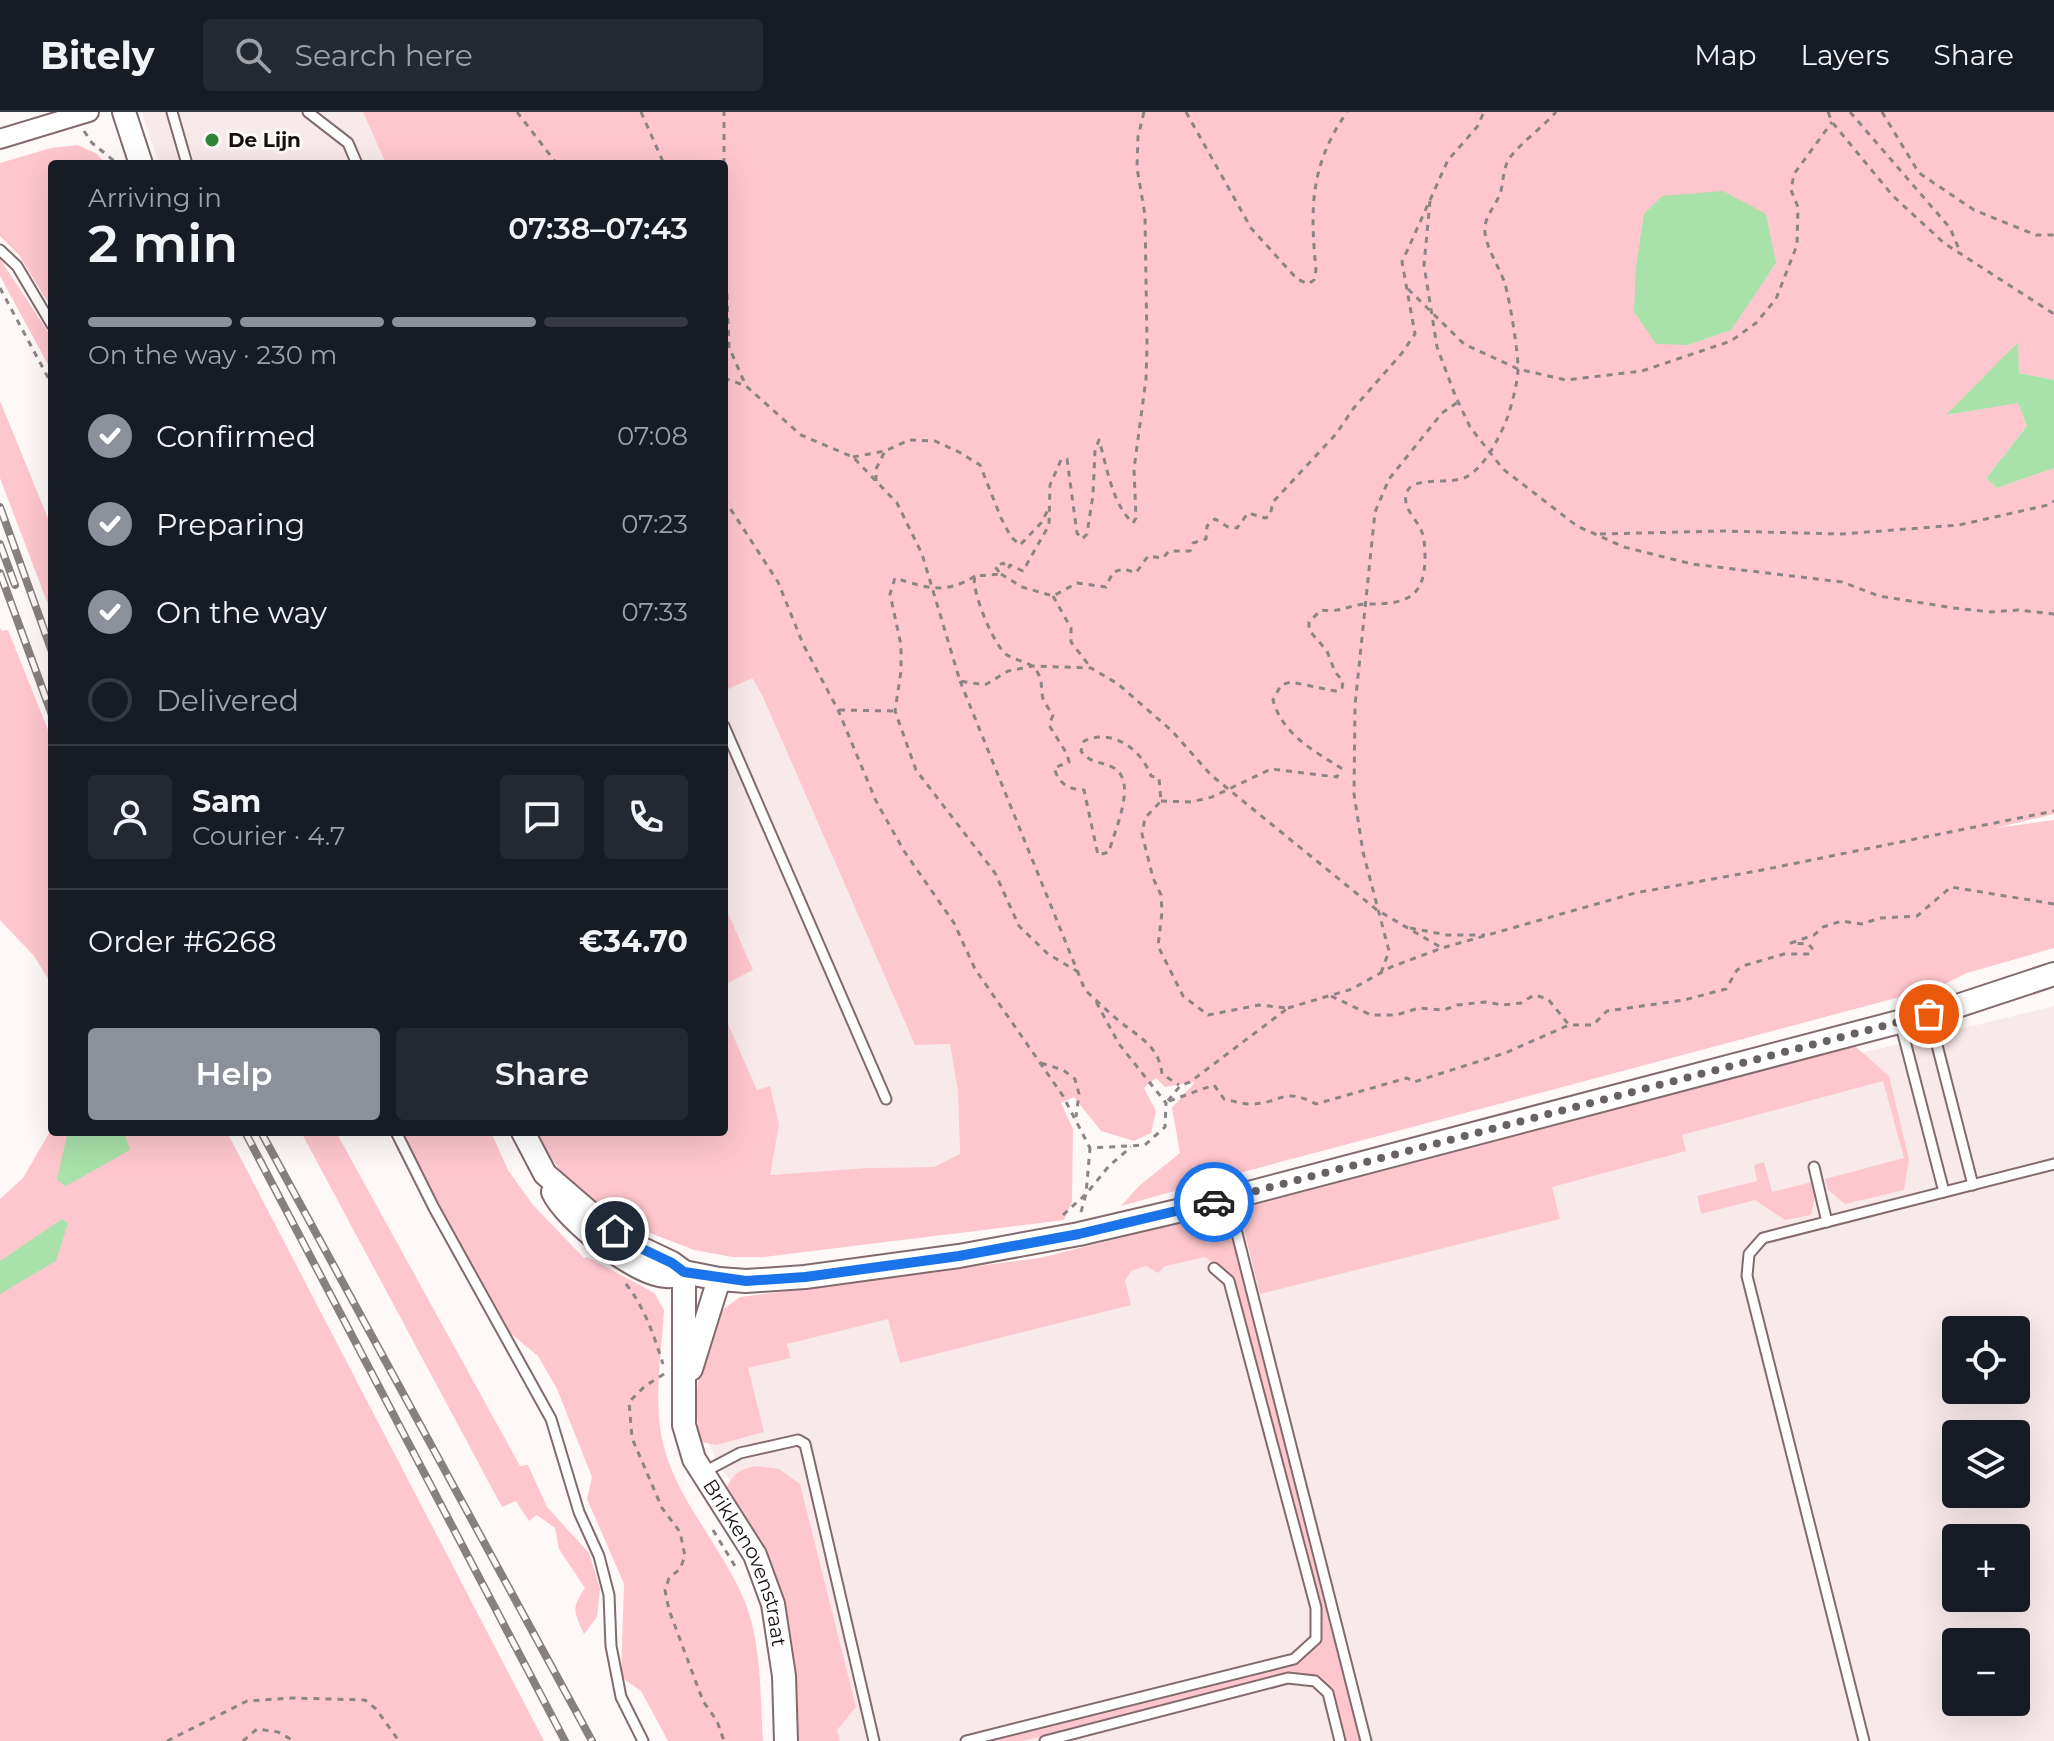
<!DOCTYPE html>
<meta charset="utf-8">
<style>
:root{--surface:#171b24;--page:#242831;--text:#f1f3f6;--muted:#9ea1a6;--line:#363941;--accent:#8c9099}
body{margin:0;font-family:Montserrat,sans-serif;background:var(--page);color:var(--text);height:100vh;display:flex;flex-direction:column;font-size:30px;white-space:nowrap}
*{box-sizing:border-box;margin:0}
p{font-size:26px;color:var(--muted)}
.icon{flex:none;width:44px;height:44px;fill:none;stroke:currentColor;stroke-width:2;stroke-linecap:round;stroke-linejoin:round}
.map{position:relative;flex:1;overflow:hidden}
.sheet{position:absolute;left:48px;top:48px;width:680px;height:976px;display:flex;flex-direction:column;background:var(--surface);border-radius:8px;box-shadow:0 8px 32px #0002}
.sheet>*{flex:none}
.buttons{position:absolute;left:1942px;top:1204px;display:grid;gap:16px}
.buttons a{display:grid;place-items:center;width:88px;height:88px;border-radius:8px;background:var(--surface);box-shadow:0 8px 32px #0002;font-size:40px}
.pin{position:absolute;display:grid;place-items:center;width:68px;height:68px;color:#fff;margin:-34px;border:4px solid #fff;border-radius:50%;box-shadow:0 2px 8px #0007}
.courier{position:absolute;display:grid;place-items:center;width:80px;height:80px;margin:-40px;border:6px solid #1a73e8;border-radius:50%;background:#fff;color:#222;box-shadow:0 2px 10px #0007}
.overview em{font-style:normal;font-weight:600}
.overview div{display:flex;flex-direction:column-reverse}
.overview{display:flex;align-items:center;justify-content:space-between;height:136px;padding:0 40px}
h1{font-size:52px;font-weight:600;line-height:60px}
.bar{display:grid;grid-template-columns:repeat(4,1fr);gap:12px 8px;align-content:center;height:96px;padding:0 40px}
.bar i{height:10px;border-radius:6px;background:var(--line)}
.bar .on{background:var(--accent)}
.bar p{grid-column:span 4}
.line{display:flex;align-items:center;gap:20px;padding:0 40px;border-top:2px solid var(--line)}
.line div{flex:1}
.round{display:grid;place-items:center;flex:none;width:84px;height:84px;border-radius:8px;background:var(--page)}
ol{padding:0 40px;list-style:none}
li{display:flex;align-items:center;gap:24px;height:88px}
li p{margin-inline-start:auto}
li .icon{padding:8px;border-radius:50%;background:var(--accent);color:#fff;stroke-width:4}
li:last-child{color:var(--muted)}
li i{width:44px;height:44px;border:4px solid var(--line);border-radius:50%}
.cta{display:flex;gap:16px;margin-top:auto;padding:16px 40px}
.cta a{flex:1;height:92px;border-radius:8px;background:var(--accent);color:#fff;font-size:32px;font-weight:600;line-height:92px;text-align:center}
.cta a+a{background:var(--page);color:var(--text)}
header{display:flex;align-items:center;gap:48px;box-sizing:border-box;height:112px;padding:0 40px;background:var(--surface);border-bottom:2px solid var(--line)}
header strong{font-size:38px}
nav{display:flex;gap:44px;margin-inline-start:auto;font-size:28px}
.search{width:560px;height:72px;background:var(--page);display:flex;align-items:center;gap:20px;box-sizing:border-box;padding:0 28px;border-radius:8px;color:var(--muted);font-size:30px}
.map>svg:first-child{display:block}
</style>
<header>
<strong>Bitely</strong>
<div class="search"><svg class="icon" aria-label="search" viewBox="0 0 24 24"><circle cx="10" cy="10" r="6"/><path d="M15 15l6 6"/></svg>Search here</div>
<nav><a>Map</a><a>Layers</a><a>Share</a></nav>
</header>
<div class="map">
<svg width="2054" height="1629" viewBox="0 0 2054 1629">
<rect width="100%" height="100%" fill="#fef8f9"/>
<g fill="#f8eaeb" fill-rule="evenodd">
<path d="M142,0H363L386,52H159Z"/>
<path d="M724,522L763,585L950,932L958,980L960,1043L934,1055L866,1056L769,1063L724,1020Z"/>
<path d="M2054,894V1629H805L797,1489L749,1391L719,1354L701,1313L707,1254L1224,1114L1246,1101L1845,945ZM1956,1218H2016V1278H1956ZM1956,1322H2016V1382H1956ZM1956,1426H2016V1486H1956ZM1956,1530H2016V1590H1956Z"/>
</g>
<g fill="#fec7cd" fill-rule="evenodd">
<path d="M363,0H2054V268L2019,261L2017,231L1948,303L2018,290L2027,314L1986,366L1997,376L2054,356V702L1996,716L2054,708V836L1967,861L1941,874L1232,1063L1121,1094L1139,1074L1180,1041L1172,996L1195,970L1165,975L1156,966L1144,976L1156,999L1151,1021L1134,1029L1101,1019L1074,985L1061,991L1073,1017L1072,1090L1064,1108L764,1145H733L694,1138L645,1119L639,1120L635,1126C595,1098 558,1065 536,1020H724V903L757,978L770,974L779,1013L770,1063L866,1056L934,1055L960,1042L958,980L950,932L915,933L763,585L752,566L726,578L724,572V52H386ZM1776,151L1730,218L1688,233Z"/>
<path d="M78,33L97,42L106,52H52V197L19,143L0,124V51L51,36Z"/>
<path d="M0,147L52,226V260L0,164Z"/>
<path d="M0,289L52,416V503L0,366Z"/>
<path d="M0,516L2,519L8,518L52,628V873L34,844L0,808Z"/>
<path d="M724,792L753,858L724,873Z"/>
<path d="M1855,934L1889,964L1909,1047L1904,1078L1845,1092L1828,1078L1825,1067L1904,1046L1883,969L1682,1023L1686,1039L1552,1075L1560,1107L1260,1182L1239,1097Z"/>
<path d="M52,1016V1020H227L544,1629H0V1087L23,1066Z"/>
<path d="M301,1020H336L520,1354L528,1353L547,1395L589,1441L600,1476L597,1505L584,1522C574,1500 571,1496 585,1476L559,1437L555,1416L537,1403L529,1409L516,1389L502,1395Z"/>
<path d="M402,1020H491L508,1058L533,1093L584,1146L587,1145L649,1178L655,1182L664,1198C662,1236 655,1277 660,1314C667,1379 721,1430 745,1490C762,1533 760,1583 763,1629H668L641,1579L621,1565L624,1472L587,1387L592,1365L557,1277L538,1244L509,1220L437,1090Z"/>
<path d="M1764,1050L1772,1080L1812,1070L1815,1084L1811,1103L1785,1108L1755,1088L1701,1102L1697,1084L1757,1069L1754,1053Z"/>
<path d="M1226,1099L1247,1173L1363,1629H1345L1331,1578L1319,1566L1293,1562L1023,1629H989L1293,1550L1314,1535L1319,1496L1234,1168L1205,1145L1165,1154L1158,1161L1146,1154L1131,1159L1125,1169L1131,1193L900,1251L888,1207L787,1232L791,1246L748,1256L764,1320L716,1333L700,1330L695,1291L701,1248L721,1199L740,1185L1040,1146Z"/>
<path d="M757,1354L779,1357L800,1372L856,1595L837,1618L840,1629H799L790,1523L780,1481L729,1384L727,1374C735,1361 741,1356 757,1354Z"/>
</g>
<g fill="#a8e1a9">
<path d="M1723,79L1766,102L1776,151L1731,218L1688,233L1656,232L1634,200L1636,155L1644,102L1662,84Z"/>
<path d="M2018,230L2019,261L2054,268V356L1997,376L1986,366L2027,314L2018,291L1946,303Z"/>
<path d="M70,1020H124L130,1038L66,1074L57,1068L67,1023Z"/>
<path d="M62,1107L68,1111L56,1149L0,1182V1149Z"/>
</g>
<g fill="none" stroke-linecap="round" stroke-linejoin="round">
<defs>
<g id="service">
<path d="M172,0L187,52"/>
<path d="M308,0L348,31L357,52"/>
<path d="M0,138L17,154L52,213"/>
<path d="M724,614L886,987"/>
<path d="M1929,902L1973,1073"/>
<path d="M1900,910L1944,1080"/>
<path d="M396,1020L434,1096L551,1307L579,1400L599,1444L609,1483L611,1534L621,1585L643,1629"/>
<path d="M1814,1055L1827,1110"/>
<path d="M1228,1086L1366,1629"/>
<path d="M704,1360L740,1341L798,1328L805,1332L874,1629"/>
<path d="M966,1629L1294,1547L1316,1527V1496L1229,1169L1214,1156"/>
<path d="M1045,1629L1288,1566L1315,1569L1328,1581L1340,1629"/>
<path d="M1864,1629L1747,1164L1749,1142L1763,1126L2054,1052"/>
</g>
<path id="minor" d="M0,27L89,0"/>
<g id="tertiary">
<path d="M124,0L141,52"/>
<path d="M523,1020L545,1062L596,1106L634,1133L672,1151L684,1160L719,1167L746,1169L805,1165L959,1144L1079,1122L1203,1093L1948,897L2054,862"/>
<path d="M553,1080C565,1107 636,1163 666,1164C671,1165 679,1162 684,1160"/>
<path id="s1" d="M684,1160V1313L694,1347L755,1443L773,1492L784,1564L786,1629"/>
<path d="M691,1257L719,1167"/>
</g>
</defs>
<use href="#service" stroke="#826a6d" stroke-width="13"/>
<use href="#minor" stroke="#826a6d" stroke-width="22"/>
<use href="#tertiary" stroke="#826a6d" stroke-width="26"/>
<g stroke="#8c8586" stroke-width="3" stroke-dasharray="6 6" stroke-linecap="butt">
<path d="M517,0L557,52"/>
<path d="M641,0L664,52"/>
<path d="M1144,0L1138,25L1137,56L1145,103L1147,234L1146,267L1134,357L1136,406L1133,411C1112,392 1107,355 1099,328L1095,338L1093,383L1087,422L1082,427L1077,421L1067,347L1061,348L1050,373L1049,413L1023,459L1010,453L1008,457L1003,451L995,455L1001,462L975,464C970,477 995,536 1007,543C1016,549 1028,549 1035,557C1044,568 1040,575 1043,587C1045,592 1050,598 1053,603L1049,613L1067,642L1069,650L1054,656C1060,673 1068,677 1084,678L1098,743L1109,740C1114,719 1138,670 1114,656C1102,649 1090,652 1081,639L1084,629C1113,616 1141,637 1151,664L1159,666L1161,689L1145,706L1142,722L1153,766L1161,783L1162,800L1158,834L1183,884L1208,903L1259,893L1288,896L1190,970L1180,974L1166,991"/>
<path d="M1186,0L1251,116L1297,167L1308,172L1314,168L1316,158C1310,96 1310,53 1347,0"/>
<path d="M1828,0L1832,10L1893,84L1944,131L2054,202"/>
<path d="M1850,0L1950,116L1961,142"/>
<path d="M1882,0L1919,61L1974,98L2036,123H2054"/>
<path d="M84,19L92,31L118,52"/>
<path d="M724,52V0"/>
<path d="M1430,89L1424,153L1437,235L1455,283L1470,315L1503,357L1577,414L1624,435L1692,452L1842,470L1879,484L1954,496L1991,500L2018,498L2054,502"/>
<path d="M724,110L729,235L746,274"/>
<path d="M0,176L52,273"/>
<path d="M1408,177L1464,232L1518,257L1566,268L1642,259L1731,229L1756,211L1776,187L1797,133L1798,95L1791,78L1794,62L1832,10"/>
<path d="M724,266L746,274L801,323L853,345L897,391L922,442L960,569L985,573L1008,559L1033,554L1091,556L1118,572L1172,619L1211,663L1377,798L1442,836"/>
<path d="M853,345L885,339L909,328L935,329L959,340L980,353L1001,406L1011,425L1020,433L1041,411L1048,398"/>
<path d="M876,369V357L885,339"/>
<path d="M724,387L778,470L803,532L838,598L876,689L904,739L954,811L975,857L1063,984L1090,1036"/>
<path d="M1600,422L1723,419L1842,422L1959,413L2048,393L2054,389"/>
<path d="M1001,462L1022,475L1053,484L1077,471L1106,475L1113,460L1124,457L1136,461L1148,444L1163,446L1169,439H1190L1193,431L1206,427L1207,414L1215,407L1228,415L1237,416L1248,401L1265,406L1270,404L1273,390L1336,322L1353,297L1402,241L1415,222L1402,150L1448,48L1477,15L1484,0"/>
<path d="M975,464C945,483 927,476 895,466L890,482L901,533V559L895,599L916,658L995,761L1019,814L1048,842L1080,861"/>
<path d="M1053,484L1071,516V530L1091,556"/>
<path d="M960,569L1085,878C1096,888 1107,899 1119,909C1139,925 1159,934 1162,962L1179,973"/>
<path d="M839,598L895,599"/>
<path d="M1161,689L1191,690L1212,685L1271,657L1337,665L1341,656C1314,639 1282,622 1273,588L1281,573L1291,570L1335,579L1342,577L1343,569L1335,560L1327,539L1309,518V510L1321,498C1342,501 1350,492 1368,492C1403,492 1424,488 1425,448C1425,439 1425,426 1421,418C1416,406 1401,395 1407,380C1413,363 1452,374 1468,364C1487,352 1500,324 1508,304C1512,291 1518,270 1518,256C1518,239 1510,189 1505,172C1500,156 1487,138 1485,121C1483,106 1495,95 1500,82C1504,70 1502,59 1509,47C1516,35 1544,14 1556,0"/>
<path d="M1410,816L1447,823H1485"/>
<path d="M1381,861L1389,839L1363,740L1354,682L1355,593L1375,400L1389,367L1442,301L1458,290"/>
<path d="M1331,884L1371,903H1396L1419,896L1444,898L1457,893L1485,890L1503,893L1521,891L1534,883L1548,887L1569,913"/>
<path d="M1288,896L1352,877L1391,855L1442,836L1635,781L1757,759L2054,699"/>
<path d="M1041,951L1063,958L1075,967L1079,982L1076,1005"/>
<path d="M1169,989L1214,973L1224,987C1233,989 1243,992 1251,992C1281,992 1282,974 1316,992L1407,966L1414,970L1505,941L1569,913H1593L1607,899L1684,888L1726,877L1737,858L1746,853L1784,842H1811L1812,836L1808,832L1791,831L1814,823L1823,815L1842,809L1861,812L1881,806L1917,804L1951,775L2054,792"/>
<path d="M1081,1100L1086,1082L1090,1036L1145,1033L1165,1015L1166,991L1119,932L1095,888"/>
<path d="M1063,1103L1086,1082L1109,1054L1131,1035"/>
<path d="M626,1172C645,1196 654,1224 663,1252"/>
<path d="M664,1262L645,1274L629,1290L632,1326L662,1396L680,1420L685,1444L680,1457L669,1466L665,1478L669,1498L703,1589L717,1609L724,1629"/>
<path d="M713,1418L738,1459"/>
<path d="M167,1629L247,1589L292,1586L365,1588L376,1597L399,1629"/>
<path d="M243,1629L257,1617L278,1620L294,1629"/>
</g>
<use href="#service" stroke="#fff" stroke-width="9"/>
<use href="#minor" stroke="#fff" stroke-width="18"/>
<use href="#tertiary" stroke="#fff" stroke-width="22"/>
<defs>
<g id="rail">
<path d="M0,395L52,540"/>
<path d="M0,432L15,473"/>
<path d="M0,461L52,603"/>
<path d="M245,1020L565,1629"/>
<path d="M261,1020L592,1629"/>
</g>
</defs>
<use href="#rail" stroke="#877f80" stroke-width="8"/>
<use href="#rail" stroke="#fef8f9" stroke-width="5" stroke-dasharray="15" stroke-linecap="butt"/>
</g>
<g fill="none" stroke-linecap="round" stroke-linejoin="round">
<path stroke="#686162" stroke-width="8" stroke-dasharray="0 14.4" d="M1214,1090L1929,902"/>
<path stroke="#1a73e8" stroke-width="10" d="M615,1119L634,1133L672,1151L684,1160L746,1169L805,1165L959,1144L1079,1122L1214,1090"/>
</g>
<circle fill="#2c8535" stroke="#fef8f9" stroke-width="3" cx="212" cy="28" r="8"/>
<g text-anchor="middle" stroke-width="6" stroke-linejoin="round" paint-order="stroke">
<g font-size="20" font-weight="bold" fill="#180f10" stroke="#fef8f9" text-anchor="start">
<text x="228" y="35">De Lijn</text>
</g>
<g font-size="20" fill="#180f10" stroke="#fef8f9">
<text dy="7" stroke="none"><textPath href="#s1" startOffset="306">Brikkenovenstraat</textPath></text>
</g>
</g>
</svg>
<div class="buttons">
<a><svg class="icon" aria-label="locate" viewBox="0 0 24 24"><circle cx="12" cy="12" r="6"/><path d="M12 2v4M12 18v4M2 12h4M18 12h4"/></svg></a>
<a><svg class="icon" aria-label="layers" viewBox="0 0 24 24"><path d="M12 4l9 5-9 5-9-5zM3 14l9 5 9-5"/></svg></a>
<a>+</a>
<a>−</a>
</div>
<div class="pin" style="left:1929px;top:902px;background:#ea580c"><svg class="icon" aria-label="bag" viewBox="0 0 24 24"><path d="M5 8h14l-1 12H6zM9 8a3 3 0 0 1 6 0"/></svg></div>
<div class="pin" style="left:615px;top:1119px;background:#1f2937"><svg class="icon" aria-label="home" viewBox="0 0 24 24"><path d="M3 11l9-7 9 7M6 9v11h12V9"/></svg></div>
<div class="courier" style="left:1214px;top:1090px"><svg class="icon" aria-label="car" viewBox="0 0 24 24"><path d="M5 17H2v-5l4-1 3-4h7l3 4 3 1v5h-3M9 17h6M6 11h13"/><circle cx="7" cy="17" r="2"/><circle cx="17" cy="17" r="2"/></svg></div>
<section class="sheet">
<div class="overview"><div><h1>2 min</h1><p>Arriving in</p></div><em>07:38–07:43</em></div>
<div class="bar"><i class="on"></i><i class="on"></i><i class="on"></i><i></i><p>On the way · 230 m</p></div>
<ol>
<li><svg class="icon" aria-label="check" viewBox="0 0 24 24"><path d="M5 12l5 5 9-10"/></svg>Confirmed<p>07:08</p></li>
<li><svg class="icon" aria-label="check" viewBox="0 0 24 24"><path d="M5 12l5 5 9-10"/></svg>Preparing<p>07:23</p></li>
<li><svg class="icon" aria-label="check" viewBox="0 0 24 24"><path d="M5 12l5 5 9-10"/></svg>On the way<p>07:33</p></li>
<li><i></i>Delivered</li>
</ol>
<div class="line" style="height:144px"><a class="round"><svg class="icon" aria-label="person" viewBox="0 0 24 24"><circle cx="12" cy="8" r="4"/><path d="M4 21q1-7 8-7t8 7"/></svg></a><div><b>Sam</b><p>Courier · 4.7</p></div><a class="round"><svg class="icon" aria-label="chat" viewBox="0 0 24 24"><path d="M4 5h16v11H9l-5 4z"/></svg></a><a class="round"><svg class="icon" aria-label="phone" viewBox="0 0 24 24"><path d="M5 4h4l2 5-3 2q2 4 5 5l2-3 5 2v4C11 20 4 13 5 4z"/></svg></a></div>
<div class="line" style="height:104px"><div>Order #6268</div><b>€34.70</b></div>
<div class="cta"><a>Help</a><a>Share</a></div>
</section>
</div>
